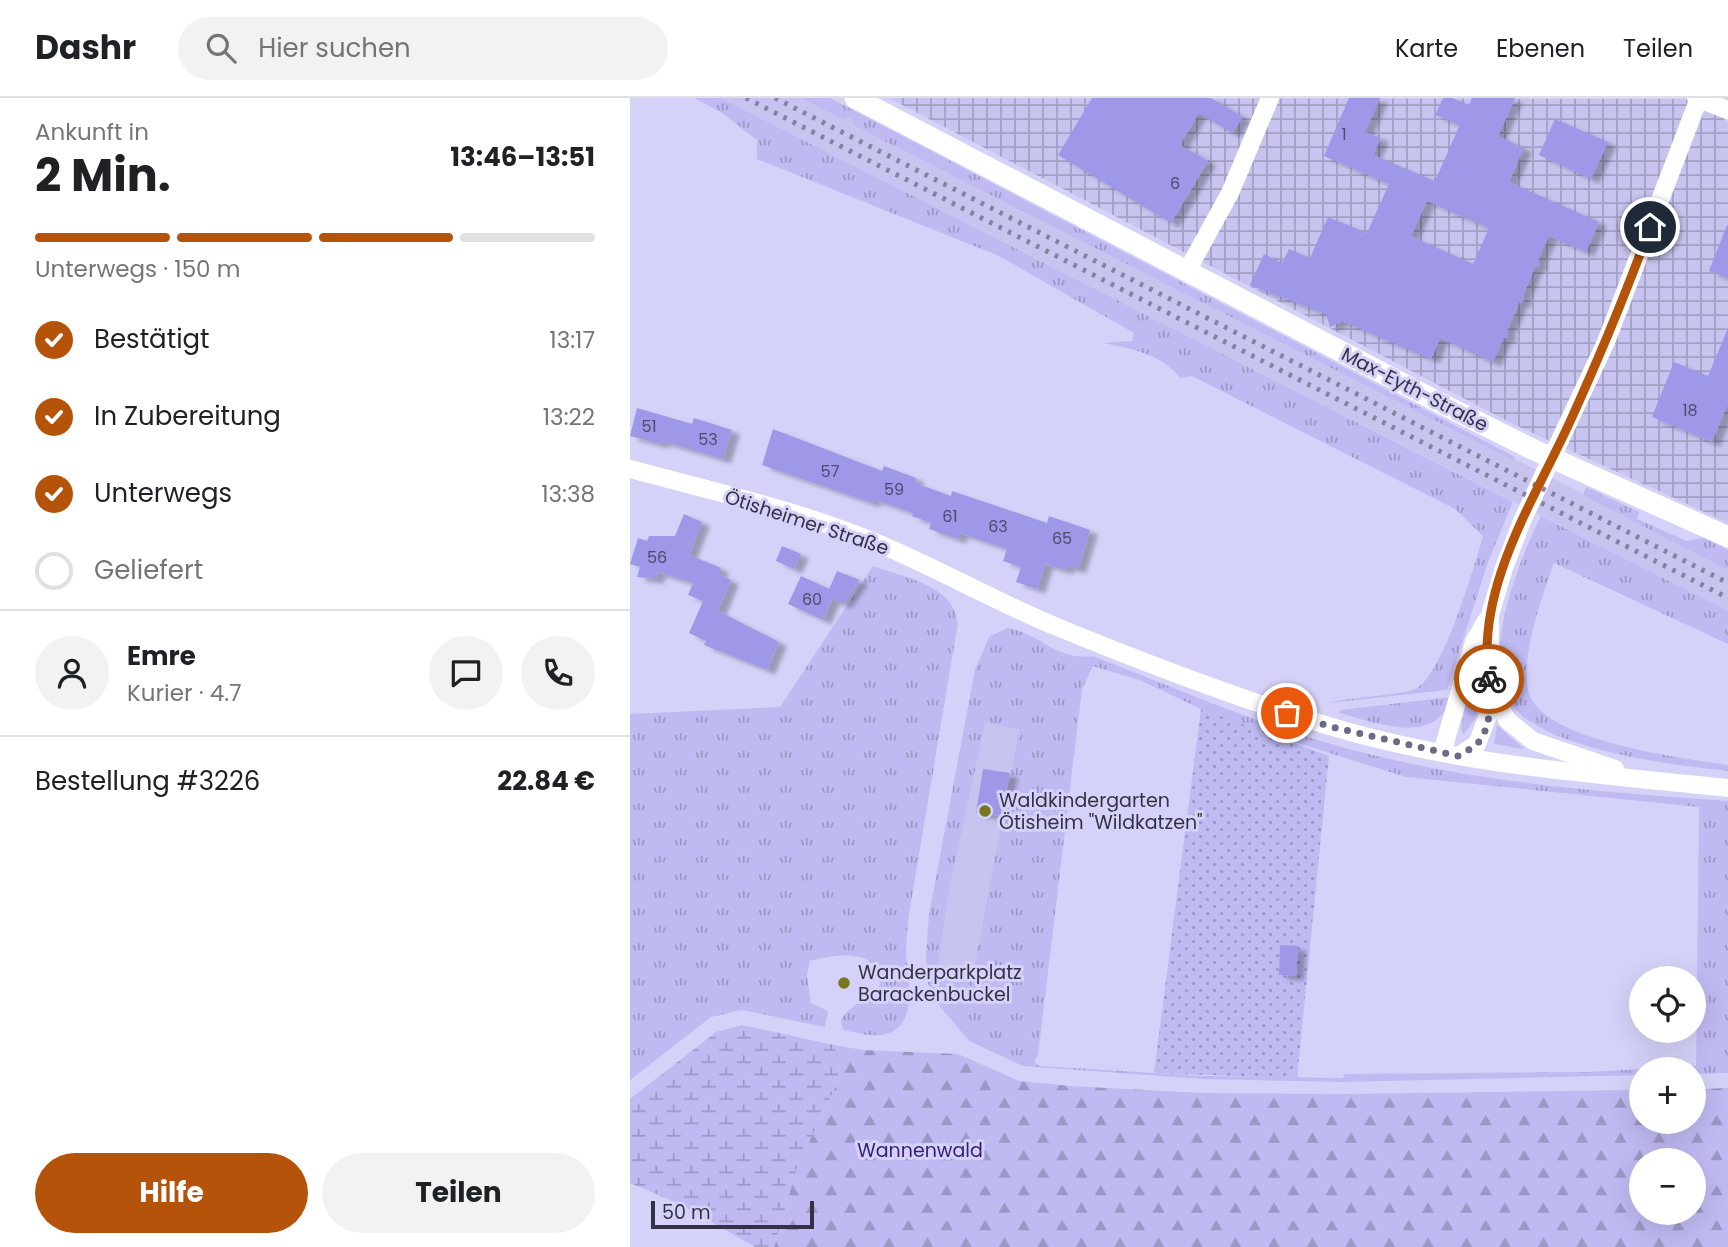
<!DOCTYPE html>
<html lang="de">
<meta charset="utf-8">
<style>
:root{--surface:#fff;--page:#f2f2f2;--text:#202124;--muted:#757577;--line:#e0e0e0;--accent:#b45309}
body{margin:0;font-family:Poppins,sans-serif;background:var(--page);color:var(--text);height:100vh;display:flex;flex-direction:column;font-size:26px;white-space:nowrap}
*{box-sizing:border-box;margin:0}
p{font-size:23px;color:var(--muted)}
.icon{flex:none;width:38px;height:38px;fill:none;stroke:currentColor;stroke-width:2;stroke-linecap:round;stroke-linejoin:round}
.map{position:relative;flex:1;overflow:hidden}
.details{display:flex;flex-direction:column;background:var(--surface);width:630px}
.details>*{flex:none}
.fabs{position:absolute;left:999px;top:868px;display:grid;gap:14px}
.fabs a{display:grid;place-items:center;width:77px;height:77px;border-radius:50%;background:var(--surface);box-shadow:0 7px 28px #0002;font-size:35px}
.scale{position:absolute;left:21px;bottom:18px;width:163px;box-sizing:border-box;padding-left:7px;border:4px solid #343245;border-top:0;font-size:19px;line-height:24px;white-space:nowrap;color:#343245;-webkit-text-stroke:5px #d4d2f8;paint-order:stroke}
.pin{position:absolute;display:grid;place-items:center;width:60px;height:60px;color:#fff;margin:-30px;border:4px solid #fff;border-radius:50%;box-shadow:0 2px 7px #0007}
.courier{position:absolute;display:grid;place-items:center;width:70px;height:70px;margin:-35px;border:5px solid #b45309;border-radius:50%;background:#fff;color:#222;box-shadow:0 2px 9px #0007}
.overview em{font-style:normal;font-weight:700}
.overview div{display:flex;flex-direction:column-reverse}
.overview{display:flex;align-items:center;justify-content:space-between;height:119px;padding:0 35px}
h1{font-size:46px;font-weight:700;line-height:52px}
.bar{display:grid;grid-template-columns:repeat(4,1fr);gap:10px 7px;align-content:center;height:84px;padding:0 35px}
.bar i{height:9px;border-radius:5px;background:var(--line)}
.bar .current{background:var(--accent)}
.bar p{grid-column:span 4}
.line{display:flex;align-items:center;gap:18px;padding:0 35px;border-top:2px solid var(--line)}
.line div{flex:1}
.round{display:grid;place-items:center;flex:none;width:74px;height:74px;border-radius:37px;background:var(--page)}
ol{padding:0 35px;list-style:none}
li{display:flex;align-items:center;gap:21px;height:77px}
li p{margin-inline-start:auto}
li .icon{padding:7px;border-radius:50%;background:var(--accent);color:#fff;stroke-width:4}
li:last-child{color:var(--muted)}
li i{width:38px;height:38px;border:4px solid var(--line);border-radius:50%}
.primary-button{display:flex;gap:14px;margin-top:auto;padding:14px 35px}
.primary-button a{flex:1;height:80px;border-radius:42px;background:var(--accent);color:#fff;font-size:28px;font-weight:700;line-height:80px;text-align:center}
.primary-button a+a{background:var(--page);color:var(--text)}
header{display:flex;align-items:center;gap:42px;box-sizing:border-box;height:98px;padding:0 35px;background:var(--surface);border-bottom:2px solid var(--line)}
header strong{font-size:33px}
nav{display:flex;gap:38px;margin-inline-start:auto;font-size:24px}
.search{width:490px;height:63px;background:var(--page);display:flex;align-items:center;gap:18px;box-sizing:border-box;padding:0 24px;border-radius:38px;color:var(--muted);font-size:26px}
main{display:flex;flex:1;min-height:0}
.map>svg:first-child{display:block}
</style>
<header>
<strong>Dashr</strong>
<div class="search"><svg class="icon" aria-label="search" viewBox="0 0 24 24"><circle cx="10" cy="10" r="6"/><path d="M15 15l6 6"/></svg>Hier suchen</div>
<nav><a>Karte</a><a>Ebenen</a><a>Teilen</a></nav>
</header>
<main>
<section class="details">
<div class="overview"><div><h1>2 Min.</h1><p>Ankunft in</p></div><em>13:46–13:51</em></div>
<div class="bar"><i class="current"></i><i class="current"></i><i class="current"></i><i></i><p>Unterwegs · 150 m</p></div>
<ol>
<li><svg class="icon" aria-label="check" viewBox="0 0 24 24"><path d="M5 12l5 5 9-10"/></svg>Bestätigt<p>13:17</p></li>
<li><svg class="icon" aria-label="check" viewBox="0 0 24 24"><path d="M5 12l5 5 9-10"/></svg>In Zubereitung<p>13:22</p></li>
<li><svg class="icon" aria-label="check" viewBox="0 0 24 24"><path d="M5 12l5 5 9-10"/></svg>Unterwegs<p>13:38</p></li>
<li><i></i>Geliefert</li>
</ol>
<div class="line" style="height:126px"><a class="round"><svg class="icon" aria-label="person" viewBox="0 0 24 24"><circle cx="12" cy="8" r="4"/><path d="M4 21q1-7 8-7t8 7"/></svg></a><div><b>Emre</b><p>Kurier · 4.7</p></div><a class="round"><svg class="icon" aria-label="chat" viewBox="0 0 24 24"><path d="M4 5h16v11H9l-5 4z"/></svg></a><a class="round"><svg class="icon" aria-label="phone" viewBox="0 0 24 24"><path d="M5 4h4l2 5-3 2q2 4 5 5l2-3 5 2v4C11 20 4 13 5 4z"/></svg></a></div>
<div class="line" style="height:91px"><div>Bestellung #3226</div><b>22.84 €</b></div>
<div class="primary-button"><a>Hilfe</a><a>Teilen</a></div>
</section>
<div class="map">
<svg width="1098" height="1149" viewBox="0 0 1098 1149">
<defs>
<pattern id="industrial-grid" width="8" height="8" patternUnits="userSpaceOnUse" patternTransform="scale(1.75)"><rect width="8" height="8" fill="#c7c4ef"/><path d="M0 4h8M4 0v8" fill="none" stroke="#a2a0c3"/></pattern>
<pattern id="grass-tufts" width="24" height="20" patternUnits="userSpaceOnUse" patternTransform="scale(1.75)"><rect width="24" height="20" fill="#bfbaf2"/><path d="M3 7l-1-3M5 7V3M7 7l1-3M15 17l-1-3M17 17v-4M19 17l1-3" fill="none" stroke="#9c98c6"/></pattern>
<pattern id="forest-firs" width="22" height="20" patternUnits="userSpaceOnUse" patternTransform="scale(1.75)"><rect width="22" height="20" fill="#bfbaf2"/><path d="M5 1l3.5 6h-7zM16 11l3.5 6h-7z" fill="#9c98c6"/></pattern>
<pattern id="wetland-marsh" width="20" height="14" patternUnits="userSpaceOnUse" patternTransform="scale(1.75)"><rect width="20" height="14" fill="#bfbaf2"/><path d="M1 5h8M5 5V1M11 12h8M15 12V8" fill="none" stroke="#9c98c6"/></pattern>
<pattern id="garden-dots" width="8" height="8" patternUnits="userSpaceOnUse" patternTransform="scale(1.75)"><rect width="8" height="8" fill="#bfbaf2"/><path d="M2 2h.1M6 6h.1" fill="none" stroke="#9c98c6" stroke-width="1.8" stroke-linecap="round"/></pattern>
<filter id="shadow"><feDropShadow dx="8" dy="4.5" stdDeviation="2" flood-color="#0004"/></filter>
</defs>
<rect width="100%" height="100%" fill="#d4d2f8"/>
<g fill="#c7c4ef">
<path d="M91,0H170L214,22L216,19L225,23L223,27L954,396L1098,472V513Z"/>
<path d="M354,625L389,630L344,877L307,870L318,797Z"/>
</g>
<path fill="url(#industrial-grid)" d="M259,0L1069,1L1098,24V425L883,326Z"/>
<g fill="url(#grass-tufts)" fill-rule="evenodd">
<path d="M65,0H91L883,404L858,464L817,592L698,605C726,598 756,599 783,592C812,583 844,468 853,438L825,411L562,278L550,280C531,255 501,251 473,245L502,243L504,235L369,158L127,61V42L92,15Z"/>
<path d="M170,0H200L885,359L883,362L223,27L224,23L217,19L214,22Z"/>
<path d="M956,389L1009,414L1007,421L1057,443L1074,440L1098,452V472L953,397Z"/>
<path d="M911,418L1098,513V546L924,465C913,496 886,569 901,600C922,644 1052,660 1098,667V673C1042,667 931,653 889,615C844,573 888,464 911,418Z"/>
<path d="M243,468C275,480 323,486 328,525L279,816C278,828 276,841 276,854C277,877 290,927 256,936C243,940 225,934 213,932L211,922C218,908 237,902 249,891C255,850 209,855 180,863L177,878L181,905L198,913L195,929L112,912L81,919L0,982V616L150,609Z"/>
<path d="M377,530C411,535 425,563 463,558C540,588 618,622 698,645C826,683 965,694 1098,703V975L1064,976V971H1012L1011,977L713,984L573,981L393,968L339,943L307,905L297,883L296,855L299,816L345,572L359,539ZM463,568L512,583L594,622L776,679L1069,709L1066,968L959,974L714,976L713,980L573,978L410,968L404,964L408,957L452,591ZM355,625L389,631L343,877L308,869L318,797Z"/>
<path d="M821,599C807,650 744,624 709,615L711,612Z"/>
<path d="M837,599H849L845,621L833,637L831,629Z"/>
<path d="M867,627L894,651L864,646Z"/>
</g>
<path fill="url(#forest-firs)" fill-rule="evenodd" d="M204,947L233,952L328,956L389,983L440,988L572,995L712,996L1011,992L1012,1024H1064V991L1098,990V1149H144L167,1069L210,979ZM1012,1062H1064V1115H1012Z"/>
<path fill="url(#wetland-marsh)" d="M112,927L204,947L210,979L167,1069L144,1149H125L52,1107L0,1085V1001L86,934Z"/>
<path fill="url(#garden-dots)" d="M571,611L699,658L667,980L524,975Z"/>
<g fill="#9f97e7" fill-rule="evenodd" filter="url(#shadow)">
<path d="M462,0H581L613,19L602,35L569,15L550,47L578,63L541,125L428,57Z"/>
<path d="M719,0H750L735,34L751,40L743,57L805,83L830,27L805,17L813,0H822L839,7L842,0H885L868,38L894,50L879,84L969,124L956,154L919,138L908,162L910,167L905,169L893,198L894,203L889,205L877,233L878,239L873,241L863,264L810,240L801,261L712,223L700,229L696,216L620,187L634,156L652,165L659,151L680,160L698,119L737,135L759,86L694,58ZM797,103L859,130L843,166L781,138Z"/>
<path d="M925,21L978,44L961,81L909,57Z"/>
<path d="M1097,127L1098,128V180L1079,173Z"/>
<path d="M1098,230V305L1082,344L1022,319L1044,264L1078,278Z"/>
<path d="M7,310L62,326L64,320L102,332L93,361L32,343L31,346L0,338Z"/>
<path d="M143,331L252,373L254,368L286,380L285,385L321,398L322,393L417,425L419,418L460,432L448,471L437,468L435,472L415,466L407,491L386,484L391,469L373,463L377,451L330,435L328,441L299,431L301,425L282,418L283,415L243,401L242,405L132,367Z"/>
<path d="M54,416L72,424L59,457L91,470L88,476L101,482L88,513L149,544L137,572L74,547L76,543L59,535L73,503L58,497L63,485L28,474L26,481L7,479L10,469L0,466L8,440L17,443L19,438H45Z"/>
<path d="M152,448L171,456L164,471L146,463Z"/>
<path d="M207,473L230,482L214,506L202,501L193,522L158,506L171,478L199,491Z"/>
<path d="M353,671L380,675L371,718L346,715Z"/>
<path d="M650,847L668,848L666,878L649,877Z"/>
</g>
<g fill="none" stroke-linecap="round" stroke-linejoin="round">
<g stroke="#fff" stroke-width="18">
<path d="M1066,0L1098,12"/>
<path d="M557,173L600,95L640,0"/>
<path d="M0,371C85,394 173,413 254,448C315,474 372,507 432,531C520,567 609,601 699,628C828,667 964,676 1098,690"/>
<path d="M861,595L878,623L903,643L985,671"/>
<path d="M812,655L844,544L856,523"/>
<path d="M828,658L847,646L859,615L860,517L874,470L892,423L976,244L1069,0"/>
</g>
<path stroke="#fff" stroke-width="21" d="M225,0L808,304L904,352L1098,439"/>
<g stroke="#84829f" stroke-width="5" stroke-dasharray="3.5 7" stroke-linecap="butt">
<path d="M116,0L1098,500"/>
<path d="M145,0L1098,485"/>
</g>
</g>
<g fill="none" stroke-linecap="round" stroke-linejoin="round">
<path stroke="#6c6a84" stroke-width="7" stroke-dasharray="0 12.6" d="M657,615L702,629L828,658C833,654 842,651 847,646C861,631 862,601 859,581"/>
<path stroke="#b45309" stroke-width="9" d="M859,581C845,488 907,398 943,317C971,255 997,193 1020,129"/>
</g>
<g fill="#79771d" stroke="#d4d2f8" stroke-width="2.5">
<circle cx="355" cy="713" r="7"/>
<circle cx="214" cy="885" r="7"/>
</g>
<g text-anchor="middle" stroke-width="6" stroke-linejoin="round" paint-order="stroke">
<g font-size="16" fill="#4f4b6e">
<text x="714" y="42">1</text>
<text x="545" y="91">6</text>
<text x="1060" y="318">18</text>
<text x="19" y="334">51</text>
<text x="78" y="347">53</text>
<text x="200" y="379">57</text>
<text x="264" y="397">59</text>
<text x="320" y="424">61</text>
<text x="368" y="434">63</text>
<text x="432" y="446">65</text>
<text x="27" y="465">56</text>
<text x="182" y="507">60</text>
</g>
<g font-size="19" fill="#343245" stroke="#d4d2f8">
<text transform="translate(785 291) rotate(27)" y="7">Max-Eyth-Straße</text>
<text transform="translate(177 424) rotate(18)" y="7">Ötisheimer Straße</text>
</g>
<g font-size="19" fill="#343245" stroke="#d4d2f8" text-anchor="start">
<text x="369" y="709">Waldkindergarten<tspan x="369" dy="22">Ötisheim "Wildkatzen"</tspan></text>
<text x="228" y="881">Wanderparkplatz<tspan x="228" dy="22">Barackenbuckel</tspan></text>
</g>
<g font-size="19" fill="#351c78" stroke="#d4d2f8">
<text x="290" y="1059">Wannenwald</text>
</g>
</g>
</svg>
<div class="fabs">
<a><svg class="icon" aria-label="locate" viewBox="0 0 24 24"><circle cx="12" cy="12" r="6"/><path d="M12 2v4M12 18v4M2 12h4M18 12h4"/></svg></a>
<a>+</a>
<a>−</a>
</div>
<div class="scale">50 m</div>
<div class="pin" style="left:657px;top:615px;background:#ea580c"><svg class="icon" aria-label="bag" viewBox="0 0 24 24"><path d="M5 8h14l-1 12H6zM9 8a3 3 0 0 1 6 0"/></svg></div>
<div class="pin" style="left:1020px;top:129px;background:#1f2937"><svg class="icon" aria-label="home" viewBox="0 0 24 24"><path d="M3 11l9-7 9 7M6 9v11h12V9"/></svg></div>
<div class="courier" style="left:859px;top:581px"><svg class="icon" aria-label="bike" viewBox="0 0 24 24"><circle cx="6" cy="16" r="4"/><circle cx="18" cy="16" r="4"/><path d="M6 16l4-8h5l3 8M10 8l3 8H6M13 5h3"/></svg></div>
</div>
</main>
